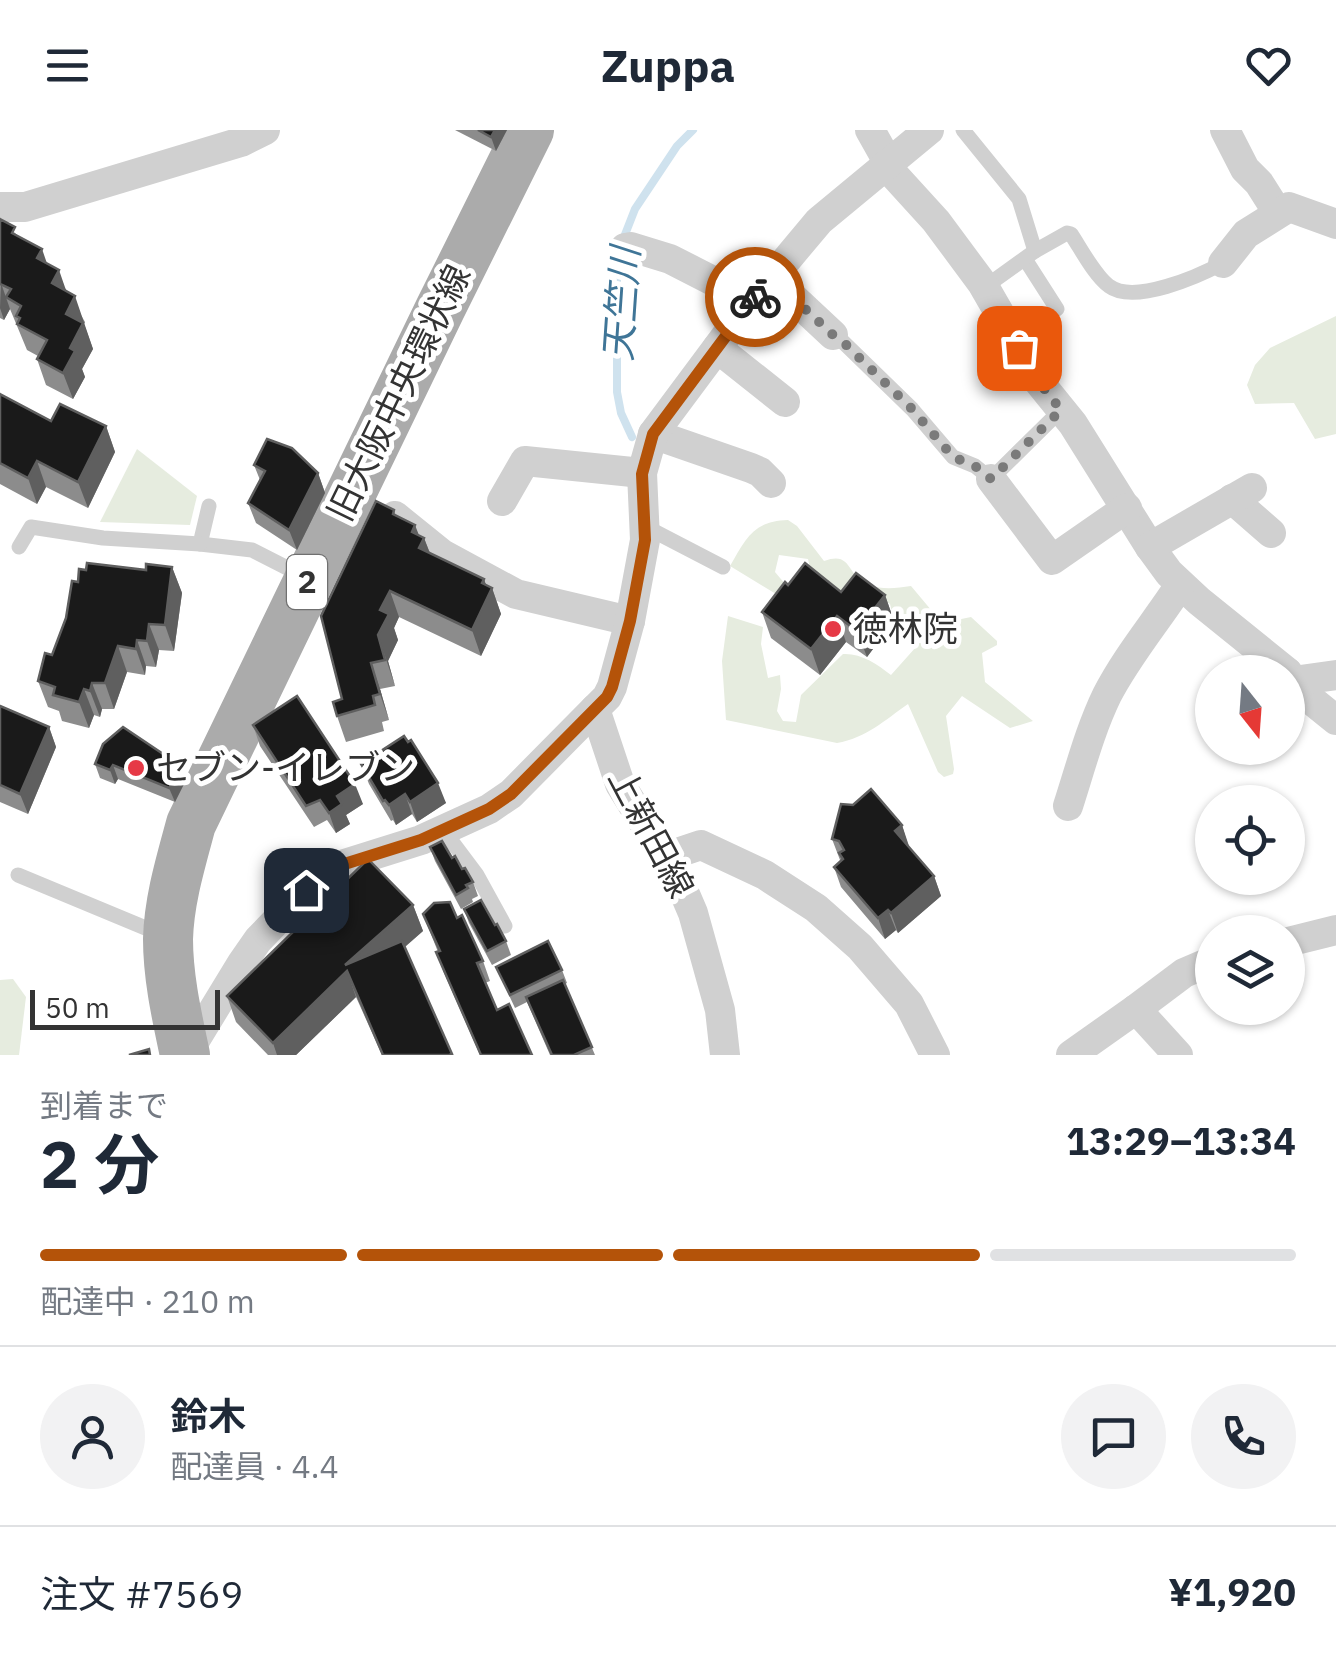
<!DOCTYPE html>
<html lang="ja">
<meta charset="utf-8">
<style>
:root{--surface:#fff;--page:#f2f2f3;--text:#1f2937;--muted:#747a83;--line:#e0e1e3;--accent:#b45309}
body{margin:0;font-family:"IBM Plex Sans","Noto Sans JP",sans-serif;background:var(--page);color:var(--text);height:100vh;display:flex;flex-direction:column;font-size:38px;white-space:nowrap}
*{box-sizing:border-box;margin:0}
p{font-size:32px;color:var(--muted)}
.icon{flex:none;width:55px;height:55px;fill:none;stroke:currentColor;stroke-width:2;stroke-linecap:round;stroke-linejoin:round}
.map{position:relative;height:925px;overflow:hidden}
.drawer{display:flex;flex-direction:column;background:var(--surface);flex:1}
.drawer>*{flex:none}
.needle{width:65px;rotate:163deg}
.fabs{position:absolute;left:1195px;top:525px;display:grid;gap:20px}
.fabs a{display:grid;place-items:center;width:110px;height:110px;border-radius:50%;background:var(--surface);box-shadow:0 2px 8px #0004;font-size:50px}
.scale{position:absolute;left:30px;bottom:25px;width:190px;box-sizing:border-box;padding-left:10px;border:5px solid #333;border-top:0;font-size:28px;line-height:35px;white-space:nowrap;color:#333;-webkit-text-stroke:8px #fff;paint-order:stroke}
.pin{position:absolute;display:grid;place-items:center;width:85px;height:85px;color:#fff;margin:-42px;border-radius:20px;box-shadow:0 5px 15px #0006}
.courier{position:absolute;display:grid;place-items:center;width:100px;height:100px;margin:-50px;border:8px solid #b45309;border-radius:50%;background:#fff;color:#222;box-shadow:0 2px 12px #0007}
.overview em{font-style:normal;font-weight:700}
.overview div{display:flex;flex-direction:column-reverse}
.overview{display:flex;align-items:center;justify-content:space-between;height:170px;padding:0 40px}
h1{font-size:65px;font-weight:700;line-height:75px}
.bar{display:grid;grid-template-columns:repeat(4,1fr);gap:15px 10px;align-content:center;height:120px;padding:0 40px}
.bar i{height:12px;border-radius:8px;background:var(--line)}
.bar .active{background:var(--accent)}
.bar p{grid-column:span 4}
.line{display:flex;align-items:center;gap:25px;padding:0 40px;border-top:2px solid var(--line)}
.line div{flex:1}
.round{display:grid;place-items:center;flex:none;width:105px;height:105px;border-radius:52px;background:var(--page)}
header{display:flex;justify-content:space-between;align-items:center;height:130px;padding:0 40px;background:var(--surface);font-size:45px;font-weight:700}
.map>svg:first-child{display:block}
</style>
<header><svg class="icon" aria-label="menu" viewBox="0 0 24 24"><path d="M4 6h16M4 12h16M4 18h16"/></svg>Zuppa<svg class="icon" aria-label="heart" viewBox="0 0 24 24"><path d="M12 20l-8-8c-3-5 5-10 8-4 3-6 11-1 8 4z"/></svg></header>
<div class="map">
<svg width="1336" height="925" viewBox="0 0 1336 925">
<rect width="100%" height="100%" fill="#fff"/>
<g fill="#e6ecdf">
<path d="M1336,186V304L1315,309L1294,273L1255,274L1247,255L1255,235L1270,218Z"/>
<path d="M137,319L197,366L190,395L100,392Z"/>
<path d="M788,390L797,396L824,431C853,420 846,447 869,455C883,460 897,458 911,456L942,493L971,487L997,511V515L982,523L985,552L1033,591L1010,598L962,566L946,586L954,639L953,644L944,647L938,642L908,574C885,590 866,608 837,613L726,590L722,531L728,486L763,497L761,514L768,548L780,545L781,559L777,581L783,591L796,592L801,565L843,524C861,523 877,534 891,545L916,517L896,499L890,474L876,466L847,469L813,452L808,429L779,425L775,442L791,461L776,464L730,436C746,409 753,391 788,390Z"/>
<path d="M13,849L26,867L19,925H0V850Z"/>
</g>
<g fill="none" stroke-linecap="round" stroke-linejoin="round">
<path stroke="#cfe2ee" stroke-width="8" d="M632,307L621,283L617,262V125L635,79L677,16L693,0"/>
<g stroke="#d0d0d0" stroke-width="15">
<path d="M963,0L1019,69L1035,121"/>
<path d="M1025,129L1057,179"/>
<path d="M985,157L1035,121L1067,103L1071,104C1081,119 1095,146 1109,156C1134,175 1199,146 1223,133"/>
<path d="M833,205L838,207L912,279L953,327L975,336L991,349L1061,280"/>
<path d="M209,376L200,414L252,420L305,447"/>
<path d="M644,396L723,437"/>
<path d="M19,417L31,397L103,408L200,414"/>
<path d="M444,701L477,745L505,796"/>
<path d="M18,745L160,804"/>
</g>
<g stroke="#d0d0d0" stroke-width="30">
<path d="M870,0L888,32"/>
<path d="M1225,0L1245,39L1259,53L1278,83"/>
<path d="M885,35L936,91L982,153L1039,252L1073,294L1150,417L1169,443L1199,471L1287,542"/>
<path d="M0,77H25L241,12L265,0"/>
<path d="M625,118L631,117L670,129L752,171"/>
<path d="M1223,133L1246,104L1289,77L1336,94"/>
<path d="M772,148L833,205"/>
<path d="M717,218L785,272"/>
<path d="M653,304L751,338L760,342L771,353"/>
<path d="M991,349L1052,430L1127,378"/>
<path d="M1232,369L1271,403"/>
<path d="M502,371L525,331L642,343"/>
<path d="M395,386L442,424L516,464L630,491"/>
<path d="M1150,417L1252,358"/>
<path d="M1288,543L1300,561L1336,590"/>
<path d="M1293,551L1336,545"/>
<path d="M1068,676C1080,639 1090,600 1107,565C1127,526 1156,492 1180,455"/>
<path d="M665,727L701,715L765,745L816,778L860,817L909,874L935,925"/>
<path d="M1288,812L1336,800"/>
<path d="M1136,879L1184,843L1212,831"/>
<path d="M186,925L242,833L258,810L306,760L338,736L421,710L489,679L511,664L595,579"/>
<path d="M725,925L720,880L693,783L678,748L620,654L595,579L607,567L612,557L630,491L645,410L642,343L653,304L752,171L819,91L929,0"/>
<path d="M1071,925L1136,879L1178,925"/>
</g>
<path stroke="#ababab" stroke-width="50" d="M185,925C177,887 168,848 168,809C169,770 181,731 191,694L440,179L529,0"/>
</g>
<g fill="#8c8c8c">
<path d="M455,0H507L496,21Z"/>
<path d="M0,89L47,133L67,161L85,192L84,194L93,219L82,239L85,247L73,269L46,255L37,229L38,226L27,220L10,179L4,190L0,188Z"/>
<path d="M0,264L51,291L106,296L115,322L88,378L46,357L37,374L0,354Z"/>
<path d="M254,335L318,343L325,363L297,420L256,393L248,373L260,350Z"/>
<path d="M394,380L396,386L419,406L424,408L430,423L484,449L486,455L492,458L501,484L481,526L399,487L394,498L398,510L388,531L395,556L380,559L389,590L382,592L384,601L346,612L337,586Z"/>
<path d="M172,437L182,463L174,521L159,520L156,537L146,536L145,545L127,542L114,579H102L100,587L94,585L89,598L62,591L59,581L48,577L38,551L52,525L78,452L146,440Z"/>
<path d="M841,462L885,465L894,491L867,527L846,512L820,545L771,508L762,482Z"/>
<path d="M0,576L49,597L56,617L28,684L0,672Z"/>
<path d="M253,595L363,674L346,685L350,694L336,703L327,690L314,697L260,616Z"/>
<path d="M408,612L446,673L417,692L412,684L396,695L393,690L391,691L369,654L361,634Z"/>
<path d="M95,634L181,636L186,650L175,672L118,649L115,654L100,648Z"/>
<path d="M902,695L908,716L934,746L941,766L898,803L896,800L885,809L841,757L834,737L842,730H840L832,709Z"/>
<path d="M430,717L462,739L473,752L478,766L472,769L473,772L461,779L435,731Z"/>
<path d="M413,775L423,801L405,817L452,925H382L356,867L296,925H268L236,892L227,866Z"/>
<path d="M464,779L506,811L511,825L492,835L469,793Z"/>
<path d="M423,784L457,788L483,831L490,851L485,853L497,880L532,925H480L444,843L436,822H438Z"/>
<path d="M496,837L562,840L567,853L565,854L595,925H550L527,872L515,878Z"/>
</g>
<g fill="#5f5f5f">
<path d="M495,0H507L496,21L491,7Z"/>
<path d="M42,119L51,145L37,128Z"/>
<path d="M59,140L68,166L52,153Z"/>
<path d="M1,153L10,179L4,190L0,178Z"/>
<path d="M75,166L93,219L82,239L85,247L73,269L63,243L70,218L66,184Z"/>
<path d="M106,296L115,322L88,378L78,352Z"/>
<path d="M37,331L46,357L37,374L28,348Z"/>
<path d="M318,343L325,363L297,420L289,400Z"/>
<path d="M415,395L422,413L424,408L434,434L429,444L412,402Z"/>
<path d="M172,437L182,463L174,521L165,495Z"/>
<path d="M484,449L489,464L492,458L501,484L481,526L472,500Z"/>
<path d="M390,461L399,487L394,498L398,510L388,531L395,556L378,505L380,480Z"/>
<path d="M885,465L894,491L867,527L857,501Z"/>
<path d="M837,486L846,512L820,545L811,519Z"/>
<path d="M149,494L159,520L156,537L147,511Z"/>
<path d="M137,510L146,536L145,545L136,519Z"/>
<path d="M118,516L127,542L114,579L105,553Z"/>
<path d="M371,533L380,559L389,590L380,564Z"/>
<path d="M92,553L102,579L100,587L90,561Z"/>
<path d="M84,559L94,585L89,598L79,572Z"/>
<path d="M49,597L56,617L28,684L20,664Z"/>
<path d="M113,635L118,649L115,654L110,640Z"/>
<path d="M181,636L186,650L175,672L169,658Z"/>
<path d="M438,653L446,673L417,692L410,672Z"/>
<path d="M355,654L363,674L346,685L350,694L336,703L329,683L337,666Z"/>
<path d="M405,664L412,684L396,695L389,675Z"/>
<path d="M902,695L909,716L902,721L895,701Z"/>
<path d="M934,746L941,766L898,803L891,783Z"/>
<path d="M413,775L423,801L355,860L345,835Z"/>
<path d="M888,780L896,800L885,809L878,788Z"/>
<path d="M347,841L356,867L296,925H277L273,913Z"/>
</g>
<g fill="#1a1a1a" stroke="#5f5f5f" stroke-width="2.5">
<path d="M478,0H495L491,7Z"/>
<path d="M0,89L15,97L12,103L42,119L37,128L59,140L52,153L75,166L66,184L83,193L70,218L75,221L63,243L37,229L47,210L17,194L20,188L16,186L21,176L6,167L11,159L0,154Z"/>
<path d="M0,264L51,291L60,274L106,296L78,352L37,331L28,348L0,333Z"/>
<path d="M267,309L292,318L318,343L289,400L248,373L265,341L254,335Z"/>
<path d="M376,371L394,380L393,384L415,395L412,402L424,408L419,418L484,449L482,453L492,458L472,500L390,461L380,480L389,484L378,505L385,530L371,533L380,564L373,566L375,575L337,586L333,572L342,569L321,486Z"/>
<path d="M87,433L146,440V434L172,437L165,495L149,494L147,511L137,510L136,519L118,516L105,553H92L90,561L84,559L79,572L53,565L55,557L38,551L45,523L52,525L66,488L72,451L78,452L79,439L86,440Z"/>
<path d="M805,433L841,462L856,443L885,465L857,501L837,486L811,519L762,482L785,452L788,455Z"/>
<path d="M297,566L355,654L337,666L342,674L329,683L320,670L306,676L253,595Z"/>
<path d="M0,576L49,597L20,664L0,655Z"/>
<path d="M123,597L181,636L169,658L113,635L110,640L95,634L103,614Z"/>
<path d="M404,606L408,612L411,610L438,653L410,672L405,664L389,675L385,670L383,671L361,634Z"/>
<path d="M871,659L902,695L895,701L934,746L891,783L888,780L878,788L834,737L843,729L839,723L844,720L839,711L832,709L841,674L853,675Z"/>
<path d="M442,711L452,728L455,726L462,739L465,738L473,752L466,755L468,758L456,765L430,717Z"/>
<path d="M368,729L413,775L345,835L402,811L452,924L449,925H383L347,841L273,913L227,866Z"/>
<path d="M481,770L495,795L497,794L506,811L487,821L464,779Z"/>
<path d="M450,772L457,788L462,785L483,831L477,833L497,880L509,874L532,925H481L436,822L440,821L423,784L434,773Z"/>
<path d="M548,811L562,840L510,865L496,837Z"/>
<path d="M563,850L592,917L574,925H552L526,867Z"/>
<path d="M149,919L150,925H129Z"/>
</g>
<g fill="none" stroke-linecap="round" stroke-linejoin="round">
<path stroke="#7a7a7a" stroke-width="10" stroke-dasharray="0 18" d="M755,167L772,148L833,205L838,207L912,279L953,327L975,336L991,349L1061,280L1039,252L1019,218"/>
<path stroke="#b45309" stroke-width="12" d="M306,760L338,736L421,710L489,679L511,664L607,567L612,557L630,491L645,410L642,344L653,304L755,167"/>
</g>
<g fill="#e63946" stroke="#fff" stroke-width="4">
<circle cx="833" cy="499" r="10"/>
<circle cx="136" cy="638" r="10"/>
</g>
<g text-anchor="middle" stroke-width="10" stroke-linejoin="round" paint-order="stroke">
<rect fill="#fff" stroke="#707070" stroke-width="2.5" x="287" y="425" width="40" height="54" rx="8"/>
<g font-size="32" font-weight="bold" fill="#333">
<text x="307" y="463">2</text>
</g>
<g font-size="35" fill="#333" stroke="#fff">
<text transform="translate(399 263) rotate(-64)" y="12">旧大阪中央環状線</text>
<text transform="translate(651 703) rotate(62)" y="12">上新田線</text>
</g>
<g font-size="35" fill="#333" stroke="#fff" text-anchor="start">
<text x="853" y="511">徳林院</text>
<text x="156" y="650">セブン-イレブン</text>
</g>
<g font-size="38" font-style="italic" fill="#3f7597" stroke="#fff">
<text transform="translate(622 174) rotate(-86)" y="13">天竺川</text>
</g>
</g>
</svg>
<div class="fabs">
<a><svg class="needle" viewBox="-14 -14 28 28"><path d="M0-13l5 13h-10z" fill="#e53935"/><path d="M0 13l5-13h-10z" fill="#747a83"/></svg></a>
<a><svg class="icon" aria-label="locate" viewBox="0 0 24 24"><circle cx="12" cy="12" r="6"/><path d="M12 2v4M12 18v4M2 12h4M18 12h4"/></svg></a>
<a><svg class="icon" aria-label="layers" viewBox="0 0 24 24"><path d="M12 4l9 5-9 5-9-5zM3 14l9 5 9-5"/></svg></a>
</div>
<div class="scale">50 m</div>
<div class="pin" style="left:1019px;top:218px;background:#ea580c"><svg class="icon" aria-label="bag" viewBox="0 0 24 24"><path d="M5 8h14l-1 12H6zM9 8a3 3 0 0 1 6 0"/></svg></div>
<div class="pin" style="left:306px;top:760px;background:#1f2937"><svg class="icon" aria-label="home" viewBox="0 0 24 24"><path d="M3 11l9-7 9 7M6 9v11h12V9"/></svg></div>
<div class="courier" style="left:755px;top:167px"><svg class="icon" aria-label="bike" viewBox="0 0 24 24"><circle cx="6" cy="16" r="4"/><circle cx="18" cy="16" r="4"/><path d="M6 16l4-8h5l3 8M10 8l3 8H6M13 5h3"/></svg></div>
</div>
<section class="drawer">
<div class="overview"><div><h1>2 分</h1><p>到着まで</p></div><em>13:29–13:34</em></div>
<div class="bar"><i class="active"></i><i class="active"></i><i class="active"></i><i></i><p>配達中 · 210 m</p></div>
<div class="line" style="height:180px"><a class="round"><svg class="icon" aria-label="person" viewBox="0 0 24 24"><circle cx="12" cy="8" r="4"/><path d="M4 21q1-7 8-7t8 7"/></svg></a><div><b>鈴木</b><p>配達員 · 4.4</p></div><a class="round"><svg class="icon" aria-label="chat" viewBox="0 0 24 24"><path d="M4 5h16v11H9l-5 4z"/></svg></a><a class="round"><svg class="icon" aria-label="phone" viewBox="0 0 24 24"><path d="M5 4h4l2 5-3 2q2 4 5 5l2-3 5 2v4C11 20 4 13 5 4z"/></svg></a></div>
<div class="line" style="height:130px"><div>注文 #7569</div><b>¥1,920</b></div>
</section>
